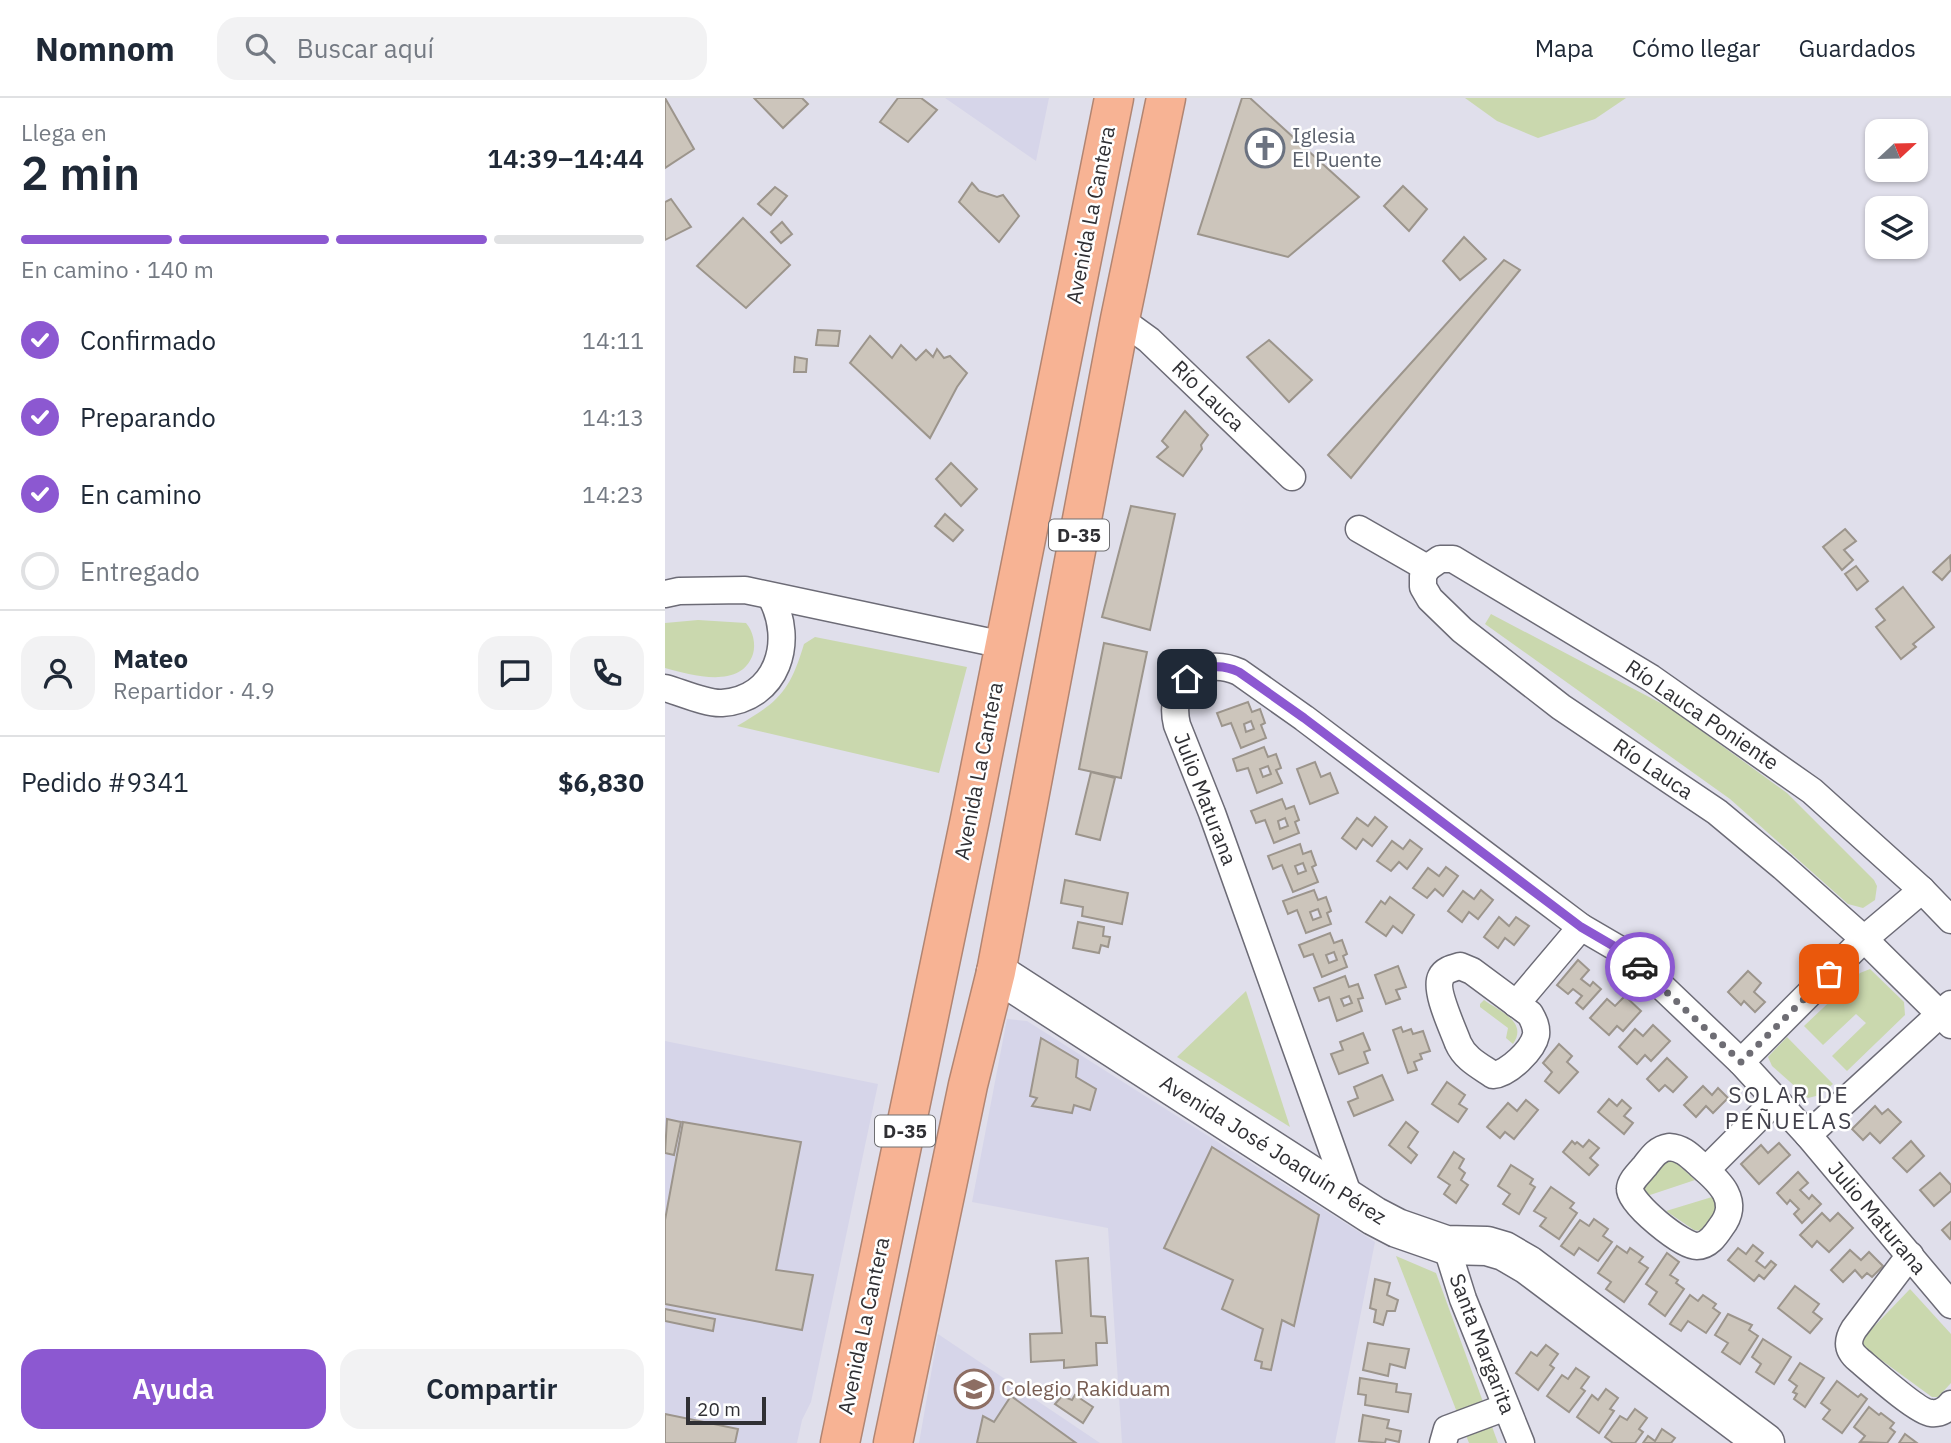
<!DOCTYPE html>
<html lang="es">
<meta charset="utf-8">
<style>
:root{--surface:#fff;--page:#f2f2f3;--text:#1f2937;--muted:#747a83;--line:#e0e1e3;--accent:#8c58d1}
body{margin:0;font-family:"IBM Plex Sans",sans-serif;background:var(--page);color:var(--text);height:100vh;display:flex;flex-direction:column;font-size:26px;white-space:nowrap}
*{box-sizing:border-box;margin:0}
p{font-size:23px;color:var(--muted)}
.icon{flex:none;width:38px;height:38px;fill:none;stroke:currentColor;stroke-width:2;stroke-linecap:round;stroke-linejoin:round}
.map{position:relative;flex:1;overflow:hidden}
.drawer{display:flex;flex-direction:column;background:var(--surface);width:665px}
.drawer>*{flex:none}
.needle{width:46px;rotate:68deg}
.buttons{position:absolute;left:1200px;top:21px;display:grid;gap:14px}
.buttons a{display:grid;place-items:center;width:63px;height:63px;border-radius:14px;background:var(--surface);box-shadow:0 2px 5px #0004;font-size:35px}
.scale{position:absolute;left:21px;bottom:18px;width:80px;box-sizing:border-box;padding-left:7px;border:4px solid #303034;border-top:0;font-size:19px;line-height:24px;white-space:nowrap;color:#303034;-webkit-text-stroke:5px #fff;paint-order:stroke}
.pin{position:absolute;display:grid;place-items:center;width:60px;height:60px;color:#fff;margin:-30px;border-radius:14px;box-shadow:0 4px 10px #0006}
.courier{position:absolute;display:grid;place-items:center;width:70px;height:70px;margin:-35px;border:5px solid #8c58d1;border-radius:50%;background:#fff;color:#222;box-shadow:0 2px 9px #0007}
.head em{font-style:normal;font-weight:600}
.head div{display:flex;flex-direction:column-reverse}
.head{display:flex;align-items:center;justify-content:space-between;height:119px;padding:0 21px}
h1{font-size:46px;font-weight:600;line-height:52px}
.bar{display:grid;grid-template-columns:repeat(4,1fr);gap:10px 7px;align-content:center;height:84px;padding:0 21px}
.bar i{height:9px;border-radius:5px;background:var(--line)}
.bar .on{background:var(--accent)}
.bar p{grid-column:span 4}
.line{display:flex;align-items:center;gap:18px;padding:0 21px;border-top:2px solid var(--line)}
.line div{flex:1}
.round{display:grid;place-items:center;flex:none;width:74px;height:74px;border-radius:21px;background:var(--page)}
ol{padding:0 21px;list-style:none}
li{display:flex;align-items:center;gap:21px;height:77px}
li p{margin-inline-start:auto}
li .icon{padding:7px;border-radius:50%;background:var(--accent);color:#fff;stroke-width:4}
li:last-child{color:var(--muted)}
li i{width:38px;height:38px;border:4px solid var(--line);border-radius:50%}
.action{display:flex;gap:14px;margin-top:auto;padding:14px 21px}
.action a{flex:1;height:80px;border-radius:21px;background:var(--accent);color:#fff;font-size:28px;font-weight:600;line-height:80px;text-align:center}
.action a+a{background:var(--page);color:var(--text)}
header{display:flex;align-items:center;gap:42px;box-sizing:border-box;height:98px;padding:0 35px;background:var(--surface);border-bottom:2px solid var(--line)}
header strong{font-size:33px}
nav{display:flex;gap:38px;margin-inline-start:auto;font-size:24px}
.search{width:490px;height:63px;background:var(--page);display:flex;align-items:center;gap:18px;box-sizing:border-box;padding:0 24px;border-radius:21px;color:var(--muted);font-size:26px}
main{display:flex;flex:1;min-height:0}
.map>svg:first-child{display:block}
</style>
<header>
<strong>Nomnom</strong>
<div class="search"><svg class="icon" aria-label="search" viewBox="0 0 24 24"><circle cx="10" cy="10" r="6"/><path d="M15 15l6 6"/></svg>Buscar aquí</div>
<nav><a>Mapa</a><a>Cómo llegar</a><a>Guardados</a></nav>
</header>
<main>
<section class="drawer">
<div class="head"><div><h1>2 min</h1><p>Llega en</p></div><em>14:39–14:44</em></div>
<div class="bar"><i class="on"></i><i class="on"></i><i class="on"></i><i></i><p>En camino · 140 m</p></div>
<ol>
<li><svg class="icon" aria-label="check" viewBox="0 0 24 24"><path d="M5 12l5 5 9-10"/></svg>Confirmado<p>14:11</p></li>
<li><svg class="icon" aria-label="check" viewBox="0 0 24 24"><path d="M5 12l5 5 9-10"/></svg>Preparando<p>14:13</p></li>
<li><svg class="icon" aria-label="check" viewBox="0 0 24 24"><path d="M5 12l5 5 9-10"/></svg>En camino<p>14:23</p></li>
<li><i></i>Entregado</li>
</ol>
<div class="line" style="height:126px"><a class="round"><svg class="icon" aria-label="person" viewBox="0 0 24 24"><circle cx="12" cy="8" r="4"/><path d="M4 21q1-7 8-7t8 7"/></svg></a><div><b>Mateo</b><p>Repartidor · 4.9</p></div><a class="round"><svg class="icon" aria-label="chat" viewBox="0 0 24 24"><path d="M4 5h16v11H9l-5 4z"/></svg></a><a class="round"><svg class="icon" aria-label="phone" viewBox="0 0 24 24"><path d="M5 4h4l2 5-3 2q2 4 5 5l2-3 5 2v4C11 20 4 13 5 4z"/></svg></a></div>
<div class="line" style="height:91px"><div>Pedido #9341</div><b>$6,830</b></div>
<div class="action"><a>Ayuda</a><a>Compartir</a></div>
</section>
<div class="map">
<svg width="1286" height="1345" viewBox="0 0 1286 1345">
<rect width="100%" height="100%" fill="#e0dfeb"/>
<g fill="#d6d5e9">
<path d="M280,0H384L371,63Z"/>
<path d="M342,921L362,923L710,1144L670,1345H457L443,1130L307,1104Z"/>
<path d="M0,943L213,986L146,1304L137,1322L132,1345H0Z"/>
<path d="M273,1236L435,1345H254Z"/>
</g>
<g fill="#cad8ae">
<path d="M800,0H961L930,21L873,40L832,23Z"/>
<path d="M826,516L1005,610L1122,695L1209,782L1212,788L1210,802L1198,810L1183,806L1065,701L820,526Z"/>
<path d="M33,522L81,525C88,533 91,546 88,556C76,592 27,577 0,570V525Z"/>
<path d="M150,539L302,569L274,675L72,628C114,604 125,593 139,546Z"/>
<path d="M1205,871L1239,904L1240,917L1182,973L1167,958L1201,925L1191,916L1158,947L1139,928L1195,875Z"/>
<path d="M581,893L625,1029L512,959Z"/>
<path d="M819,902C836,914 863,924 848,946L841,940L843,930L815,909V906Z"/>
<path d="M1122,939L1168,986L1155,997L1143,1000L1107,968L1103,959Z"/>
<path d="M1008,1062L1030,1082L979,1099L977,1091L996,1063Z"/>
<path d="M1047,1099L1053,1108L1042,1129L1036,1133L1029,1132L1001,1113Z"/>
<path d="M731,1158L771,1175L833,1345H804Z"/>
<path d="M1245,1191L1286,1236V1285L1273,1299H1267L1197,1248L1198,1240Z"/>
</g>
<g fill="#ccc5bb" stroke="#9c958c" stroke-width="2" fill-rule="evenodd">
<path d="M0,0L29,51L0,70Z"/>
<path d="M89,0H137L143,6L118,30Z"/>
<path d="M233,0H256L272,12L243,44L215,24Z"/>
<path d="M577,0H585L694,99L623,159L533,136Z"/>
<path d="M307,85L314,93L332,99L338,97L354,118L334,144L294,104Z"/>
<path d="M738,88L762,111L744,133L719,108Z"/>
<path d="M110,89L122,98L106,117L93,106Z"/>
<path d="M6,101L26,129L0,142V104Z"/>
<path d="M78,120L125,167L81,210L32,168Z"/>
<path d="M117,124L127,136L116,145L106,134Z"/>
<path d="M799,139L821,161L795,182L778,163Z"/>
<path d="M839,162L855,172L686,380L663,357Z"/>
<path d="M153,232L175,233L173,248L151,247Z"/>
<path d="M205,238L227,260L236,247L251,262L261,252L268,259L272,251L279,260L285,258L302,275L292,289L265,340L185,265Z"/>
<path d="M604,242L647,282L624,304L582,259Z"/>
<path d="M130,259L142,261L141,274H129Z"/>
<path d="M520,313L543,337L536,347L537,351L518,378L492,359L503,349L497,343Z"/>
<path d="M286,365L312,391L296,408L271,381Z"/>
<path d="M466,408L510,416L485,532L437,519Z"/>
<path d="M280,416L298,432L288,443L270,428Z"/>
<path d="M1180,431L1191,443L1179,452L1188,462L1177,472L1158,449Z"/>
<path d="M1285,458L1286,472L1277,482L1268,474Z"/>
<path d="M1191,468L1203,483L1192,492L1180,476Z"/>
<path d="M1238,489L1269,529L1248,546L1251,549L1236,561L1211,529L1220,522L1211,511Z"/>
<path d="M439,545L482,554L456,680L414,671Z"/>
<path d="M583,604L587,614L595,611L600,625L596,627L601,640L576,650L566,625L557,628L552,615ZM586,623L589,631L581,634L579,626Z"/>
<path d="M599,649L603,659L611,656L616,670L611,672L617,685L592,695L583,670L572,673L568,661ZM603,668L606,676L598,679L595,671Z"/>
<path d="M650,664L656,679L665,675L673,695L645,706L632,671Z"/>
<path d="M426,674L450,680L435,742L411,736Z"/>
<path d="M617,701L621,711L629,708L634,722L630,724L634,735L609,745L600,722L591,725L586,713ZM620,720L623,728L615,731L613,723Z"/>
<path d="M710,719L722,729L707,748L698,741L691,751L677,740L692,720L703,728Z"/>
<path d="M745,742L757,751L742,771L734,764L726,773L712,763L727,743L738,751Z"/>
<path d="M635,746L638,756L646,753L651,767L647,769L653,784L628,794L617,767L608,771L603,758ZM638,765L641,773L633,776L630,768Z"/>
<path d="M781,769L793,778L778,798L770,791L762,800L748,790L763,770L774,778Z"/>
<path d="M400,782L463,795L457,826L417,818L418,809L396,805Z"/>
<path d="M649,792L653,802L661,799L666,813L662,815L666,826L641,835L632,812L623,816L618,803ZM653,811L656,819L648,822L645,814Z"/>
<path d="M816,792L828,802L813,821L804,814L797,824L783,813L798,793L809,801Z"/>
<path d="M725,799L749,817L737,835L728,828L721,838L701,824L716,803L720,806Z"/>
<path d="M834,819L844,828L851,819L864,828L849,847L840,840L833,850L819,839Z"/>
<path d="M413,824L439,829L438,838L445,839L443,849L436,847L434,855L408,850Z"/>
<path d="M665,835L669,845L677,842L682,856L678,858L682,869L657,879L648,856L639,859L634,847ZM669,854L672,862L664,865L661,857Z"/>
<path d="M913,862L924,872L916,881L925,888L928,884L936,891L918,911L911,905L917,898L908,891L903,896L892,887Z"/>
<path d="M733,868L741,889L731,892L735,901L721,906L710,877Z"/>
<path d="M1083,873L1096,885L1089,894L1100,904L1090,914L1079,903L1076,907L1063,894Z"/>
<path d="M680,878L684,889L693,886L698,900L693,901L697,913L672,923L664,899L654,903L649,890ZM684,898L687,905L679,908L676,901Z"/>
<path d="M960,898L976,913L958,933L952,928L944,937L925,920L942,901L950,908Z"/>
<path d="M988,927L1005,943L986,963L980,957L972,966L954,949L970,931L978,938Z"/>
<path d="M736,929L738,934L746,931L748,936L758,933L765,953L755,956L757,961L749,964L752,972L743,975L728,932Z"/>
<path d="M698,935L705,952L699,954L703,965L674,976L666,956L678,952L675,944Z"/>
<path d="M376,940L413,962L411,979L431,991L425,1012L409,1007L407,1015L367,1008L372,1000L365,998Z"/>
<path d="M894,946L907,958L902,964L913,974L894,995L880,983L887,974L878,965Z"/>
<path d="M1002,960L1022,979L1008,994L1000,987L994,993L982,981Z"/>
<path d="M717,977L728,1002L689,1018L683,1004L693,1000L689,989Z"/>
<path d="M782,984L800,997L794,1006L802,1011L793,1024L767,1006Z"/>
<path d="M1038,988L1047,997L1053,990L1063,1000L1048,1015L1041,1008L1031,1019L1019,1007Z"/>
<path d="M944,1001L952,1008L957,1002L966,1010L959,1018L968,1025L959,1036L933,1014Z"/>
<path d="M861,1002L873,1012L849,1041L840,1034L835,1040L822,1029L843,1005L852,1013Z"/>
<path d="M1210,1008L1217,1016L1223,1011L1236,1024L1215,1045L1205,1035L1198,1042L1187,1031Z"/>
<path d="M2,1021L16,1024L9,1057L0,1055Z"/>
<path d="M18,1024L136,1044L111,1172L148,1177L137,1232L0,1206V1122Z"/>
<path d="M741,1024L753,1034L743,1049L752,1057L746,1065L724,1047Z"/>
<path d="M924,1042L934,1050L925,1060L933,1067L924,1077L898,1054L907,1043L910,1046L912,1044L918,1049Z"/>
<path d="M1246,1043L1259,1058L1242,1074L1228,1060Z"/>
<path d="M1114,1045L1125,1057L1094,1086L1076,1066L1096,1047L1103,1055Z"/>
<path d="M547,1049L654,1117L629,1228L617,1222L606,1272L596,1270L597,1264L590,1262L598,1231L557,1211L568,1182L499,1150Z"/>
<path d="M789,1054L799,1061L794,1070L800,1075L796,1082L803,1087L791,1105L779,1096L785,1087L773,1079Z"/>
<path d="M846,1067L868,1081L865,1086L870,1089L854,1116L838,1106L845,1096L833,1088Z"/>
<path d="M1133,1074L1143,1085L1135,1092L1144,1101L1147,1097L1156,1106L1137,1125L1129,1116L1134,1111L1125,1102L1122,1106L1112,1095Z"/>
<path d="M1275,1075L1286,1087V1093L1269,1108L1255,1092Z"/>
<path d="M886,1089L909,1105L905,1110L912,1115L894,1141L875,1128L881,1120L869,1113Z"/>
<path d="M1157,1115L1165,1123L1173,1115L1188,1130L1164,1154L1152,1143L1147,1149L1135,1137Z"/>
<path d="M929,1121L943,1131L938,1138L947,1144L933,1163L914,1150L909,1157L896,1148L915,1122L924,1128Z"/>
<path d="M1286,1124V1140L1285,1141L1277,1132Z"/>
<path d="M1088,1147L1098,1155L1091,1163L1100,1170L1106,1163L1111,1167L1099,1181L1094,1177L1089,1183L1063,1162L1073,1150L1081,1156Z"/>
<path d="M952,1148L962,1155L965,1150L978,1159L974,1164L983,1170L959,1204L941,1191L946,1184L933,1175Z"/>
<path d="M1185,1152L1196,1162L1204,1154L1218,1168L1207,1179L1202,1175L1197,1180L1190,1172L1178,1184L1166,1172Z"/>
<path d="M1002,1155L1014,1164L1005,1177L1013,1182L1011,1185L1019,1191L1000,1218L984,1206L992,1194L981,1186Z"/>
<path d="M423,1160L426,1218L440,1219L442,1245H431L432,1267L399,1270V1262L366,1264L365,1236L397,1235L391,1163Z"/>
<path d="M710,1181L725,1185L722,1197L733,1202L730,1213H722L718,1227L709,1224L711,1212L705,1210Z"/>
<path d="M1130,1188L1154,1206L1148,1214L1157,1221L1145,1235L1113,1210Z"/>
<path d="M1025,1197L1033,1203L1038,1197L1051,1206L1048,1210L1055,1215L1041,1235L1023,1223L1016,1233L1005,1226Z"/>
<path d="M0,1211L50,1221L48,1233L0,1223Z"/>
<path d="M1063,1216L1087,1227L1084,1232L1093,1238L1075,1266L1057,1254L1063,1245L1050,1237Z"/>
<path d="M1098,1241L1126,1259L1109,1286L1091,1274L1096,1266L1087,1259Z"/>
<path d="M703,1245L744,1251L740,1270L725,1266L723,1278L698,1272Z"/>
<path d="M881,1247L893,1256L885,1267L889,1270L873,1292L851,1275L866,1254L872,1258Z"/>
<path d="M1135,1265L1159,1280L1140,1309L1129,1301L1132,1296L1128,1294L1132,1288L1124,1282Z"/>
<path d="M911,1270L924,1279L916,1290L920,1293L904,1314L882,1298L897,1277L903,1281Z"/>
<path d="M695,1280L732,1286L731,1294L746,1296L743,1314L700,1307L701,1297L693,1296Z"/>
<path d="M1172,1283L1193,1299L1196,1296L1202,1301L1177,1335L1158,1321L1165,1312L1156,1305Z"/>
<path d="M941,1291L953,1300L945,1311L949,1313L934,1335L912,1319L927,1297L933,1302Z"/>
<path d="M410,1297L428,1309L418,1325L390,1306L397,1298L407,1302Z"/>
<path d="M346,1298L411,1345H312L318,1318L329,1324Z"/>
<path d="M1204,1309L1214,1317L1216,1315L1229,1325L1225,1330L1230,1334L1222,1345L1195,1344L1200,1338L1189,1329Z"/>
<path d="M970,1311L982,1320L974,1331L978,1334L970,1345H948L940,1339L955,1318L962,1322Z"/>
<path d="M0,1316L73,1331L70,1345H0Z"/>
<path d="M698,1317L724,1322L722,1330L736,1333L734,1344L721,1341L720,1345L694,1343Z"/>
<path d="M997,1331L1010,1340L1006,1345H978L983,1338L990,1343Z"/>
<path d="M1240,1336L1252,1345H1234Z"/>
</g>
<g fill="none" stroke-linecap="round" stroke-linejoin="round">
<defs>
<g id="street">
<path d="M455,221L484,242L627,379"/>
<path d="M694,431L762,470"/>
<path d="M762,470L758,478V489L765,501L797,532L896,609L1052,714L1118,769L1199,841L1286,927"/>
<path d="M762,470L775,461H788L986,580L1147,693L1257,792L1286,822"/>
<path d="M0,496L14,493L80,492L339,547"/>
<path d="M0,590C15,594 42,606 57,605C113,601 130,543 106,499"/>
<path d="M795,868L807,873L865,916C869,923 872,929 871,937C868,952 843,976 828,977C815,968 800,961 793,945C788,931 769,892 776,879C779,872 788,870 795,868Z"/>
<path d="M851,906L916,829"/>
<path d="M1076,964L1199,841L1257,792"/>
<path d="M1143,1037L1286,906"/>
<path d="M1004,1049C1018,1050 1025,1058 1035,1067C1055,1084 1076,1103 1056,1129C1050,1138 1043,1148 1032,1148C1018,1149 964,1105 965,1091C965,1083 975,1074 980,1068C987,1059 992,1051 1004,1049Z"/>
<path d="M1041,1072L1111,1002"/>
<path d="M686,1104L547,715L512,627C502,586 534,556 574,574L639,620L916,829L952,850L991,883L1076,964L1143,1037L1286,1207"/>
<path d="M781,1147L798,1201L856,1345"/>
<path d="M1245,1157L1189,1231C1181,1244 1183,1253 1194,1262C1207,1273 1253,1314 1266,1315C1274,1316 1281,1312 1286,1306"/>
<path d="M778,1345L782,1331L841,1309"/>
</g>
<path id="secondary" d="M331,874L709,1118L732,1130L781,1147L822,1148L839,1153L863,1167L1100,1345"/>
<g id="highway">
<path d="M175,1345L305,721L449,0"/>
<path d="M228,1345L303,987L331,874L455,221L501,0"/>
</g>
</defs>
<use href="#street" stroke="#6c6b76" stroke-width="29"/>
<use href="#secondary" stroke="#6c6b76" stroke-width="41"/>
<use href="#highway" stroke="#b18572" stroke-width="41"/>
<use href="#street" stroke="#fff" stroke-width="26"/>
<use href="#secondary" stroke="#fff" stroke-width="38"/>
<use href="#highway" stroke="#f7b394" stroke-width="38"/>
</g>
<g fill="none" stroke-linecap="round" stroke-linejoin="round">
<path stroke="#6e6d74" stroke-width="7" stroke-dasharray="0 12.6" d="M975,869L1076,964L1164,876"/>
<path stroke="#8c58d1" stroke-width="9" d="M522,581C539,568 554,565 574,574L639,620L916,829L952,850L975,869"/>
</g>
<defs>
<symbol id="church-ring" viewBox="-11 -11 22 22"><circle r="9.5" fill="#fff" stroke="#6b7280" stroke-width="1.5"/><path d="M-1.2-6h2.4v3.5h3.3v2.4h-3.3V6h-2.4V-.1h-3.3v-2.4h3.3Z" fill="#6b7280"/></symbol>
<symbol id="school-ring" viewBox="-11 -11 22 22"><circle r="9.5" fill="#fff" stroke="#8d6e63" stroke-width="1.5"/><path d="M0-5L7-2L0 1L-7-2ZM-4 1L0 2.5L4 1V4Q0 6-4 4Z" fill="#8d6e63"/></symbol>
</defs>
<g fill-rule="evenodd">
<use href="#church-ring" x="578" y="28" width="44" height="44"/>
<use href="#school-ring" x="287" y="1269" width="44" height="44"/>
</g>
<g text-anchor="middle" stroke-width="5" stroke-linejoin="round" paint-order="stroke">
<g fill="#fff" stroke="#6e6e71" stroke-width="2">
<rect x="384" y="421.5" width="60" height="31" rx="5"/>
<rect x="210" y="1017.5" width="60" height="31" rx="5"/>
</g>
<g font-size="19" font-weight="bold" fill="#303034">
<text x="414" y="444">D-35</text>
<text x="240" y="1040">D-35</text>
</g>
<g font-size="21" fill="#5b616d" stroke="#fff" text-anchor="start">
<text x="627" y="45">Iglesia<tspan x="627" dy="24">El Puente</tspan></text>
</g>
<g font-size="21" fill="#303034" stroke="#fff">
<text transform="translate(426 117) rotate(-79)" y="7">Avenida La Cantera</text>
<text transform="translate(543 298) rotate(44)" y="7">Río Lauca</text>
<text transform="translate(1037 617) rotate(34)" y="7">Río Lauca Poniente</text>
<text transform="translate(988 671) rotate(34)" y="7">Río Lauca</text>
<text transform="translate(314 673) rotate(-79)" y="7">Avenida La Cantera</text>
<text transform="translate(540 701) rotate(69)" y="7">Julio Maturana</text>
<text transform="translate(608 1052) rotate(32)" y="7">Avenida José Joaquín Pérez</text>
<text transform="translate(1212 1120) rotate(50)" y="7">Julio Maturana</text>
<text transform="translate(199 1228) rotate(-78)" y="7">Avenida La Cantera</text>
<text transform="translate(817 1246) rotate(69)" y="7">Santa Margarita</text>
</g>
<g font-size="21" fill="#785e54" stroke="#fff" text-anchor="start">
<text x="336" y="1298">Colegio Rakiduam</text>
</g>
<g font-size="23" letter-spacing="2" fill="#43424c" stroke="#fff">
<text x="1124" y="1005">SOLAR DE<tspan x="1124" dy="26">PEÑUELAS</tspan></text>
</g>
</g>
</svg>
<div class="buttons">
<a><svg class="needle" viewBox="-14 -14 28 28"><path d="M0-13l5 13h-10z" fill="#e53935"/><path d="M0 13l5-13h-10z" fill="#747a83"/></svg></a>
<a><svg class="icon" aria-label="layers" viewBox="0 0 24 24"><path d="M12 4l9 5-9 5-9-5zM3 14l9 5 9-5"/></svg></a>
</div>
<div class="scale">20 m</div>
<div class="pin" style="left:1164px;top:876px;background:#ea580c"><svg class="icon" aria-label="bag" viewBox="0 0 24 24"><path d="M5 8h14l-1 12H6zM9 8a3 3 0 0 1 6 0"/></svg></div>
<div class="pin" style="left:522px;top:581px;background:#1f2937"><svg class="icon" aria-label="home" viewBox="0 0 24 24"><path d="M3 11l9-7 9 7M6 9v11h12V9"/></svg></div>
<div class="courier" style="left:975px;top:869px"><svg class="icon" aria-label="car" viewBox="0 0 24 24"><path d="M5 17H2v-5l4-1 3-4h7l3 4 3 1v5h-3M9 17h6M6 11h13"/><circle cx="7" cy="17" r="2"/><circle cx="17" cy="17" r="2"/></svg></div>
</div>
</main>
